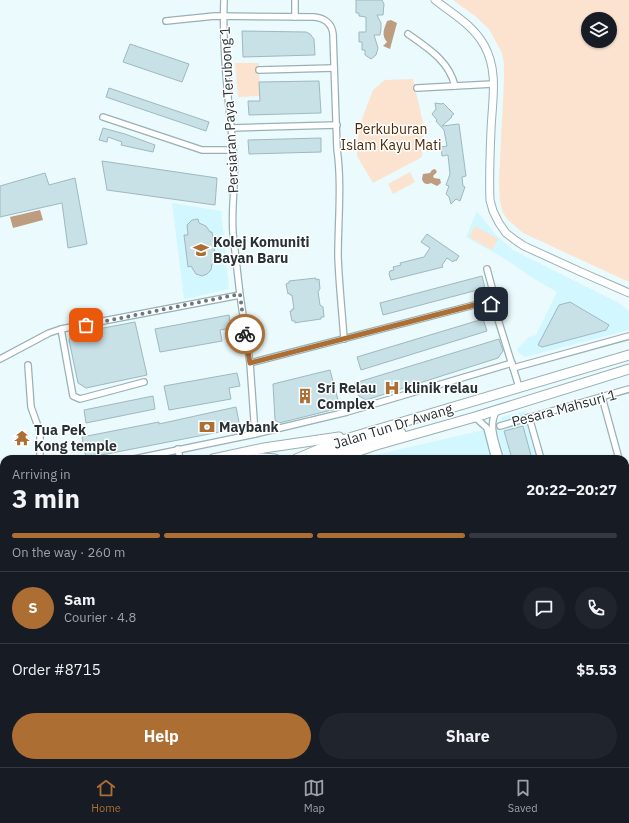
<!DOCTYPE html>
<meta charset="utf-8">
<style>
:root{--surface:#171b24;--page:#20242c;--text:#f1f3f6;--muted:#9ea1a6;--line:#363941;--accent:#ac6e33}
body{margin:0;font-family:"IBM Plex Sans",sans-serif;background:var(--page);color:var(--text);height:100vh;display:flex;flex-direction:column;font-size:15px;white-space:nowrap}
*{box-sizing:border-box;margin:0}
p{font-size:13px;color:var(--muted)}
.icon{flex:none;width:22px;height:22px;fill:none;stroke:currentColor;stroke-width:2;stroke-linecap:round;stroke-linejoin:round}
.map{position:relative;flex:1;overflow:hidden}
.panel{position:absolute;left:0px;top:455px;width:629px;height:312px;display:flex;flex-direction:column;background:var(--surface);border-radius:12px 12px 0 0;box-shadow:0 1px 3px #0004}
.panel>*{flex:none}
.tools{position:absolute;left:581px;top:12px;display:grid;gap:8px}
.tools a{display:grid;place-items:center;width:36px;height:36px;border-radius:50%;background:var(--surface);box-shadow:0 1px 3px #0004;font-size:20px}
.pin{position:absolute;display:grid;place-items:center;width:34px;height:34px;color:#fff;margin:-17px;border-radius:8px;box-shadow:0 2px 6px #0006}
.courier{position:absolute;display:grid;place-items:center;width:40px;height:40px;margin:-20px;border:3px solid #ac6e33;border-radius:50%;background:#fff;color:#222;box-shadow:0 1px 5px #0007}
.head em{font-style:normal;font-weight:800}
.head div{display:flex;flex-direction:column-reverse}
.head{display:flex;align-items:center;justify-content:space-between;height:68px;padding:0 12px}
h1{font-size:26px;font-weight:800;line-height:30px}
.bar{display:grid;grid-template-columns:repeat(4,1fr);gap:6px 4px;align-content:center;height:48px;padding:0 12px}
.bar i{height:5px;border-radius:3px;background:var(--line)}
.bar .selected{background:var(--accent)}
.bar p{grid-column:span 4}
.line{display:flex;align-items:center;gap:10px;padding:0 12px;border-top:1px solid var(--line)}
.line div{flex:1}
.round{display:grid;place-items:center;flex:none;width:42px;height:42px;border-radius:21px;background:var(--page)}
.button{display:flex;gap:8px;margin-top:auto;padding:8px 12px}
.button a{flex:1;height:46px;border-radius:24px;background:var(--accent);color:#fff;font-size:16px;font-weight:800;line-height:46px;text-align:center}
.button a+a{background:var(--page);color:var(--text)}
.dock{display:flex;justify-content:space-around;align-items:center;height:56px;border-top:1px solid var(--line);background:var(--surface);font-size:11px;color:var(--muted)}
.dock a{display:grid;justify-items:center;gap:2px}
.dock .selected{color:var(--accent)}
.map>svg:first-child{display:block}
</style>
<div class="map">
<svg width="629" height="767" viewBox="0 0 629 767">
<rect width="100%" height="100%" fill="#eafafd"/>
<g fill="#d3f7ff">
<path d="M172,203L221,211L229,289L184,299Z"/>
<path d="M477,211L496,235L513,250L617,302L629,311V330L525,357L518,352L517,349L529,337L536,335L557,292L531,277L507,260L466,237Z"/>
<path d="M525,411L539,459H505L496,427L502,417Z"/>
<path d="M488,429L495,459H360L362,458Z"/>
<path d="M4,527V680L0,678V528Z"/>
<path d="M118,763H496V767H121Z"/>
</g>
<g fill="#fbe3d0" fill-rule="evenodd">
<path d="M453,0H629V282L523,233L508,220L503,213L500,202L499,181L504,81V64L502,53L489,29L475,16ZM588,19H610V41H588Z"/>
<path d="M235,63H259L260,96L238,97Z"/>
<path d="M413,79L424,127L422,157L373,183L357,156L358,136L362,119L373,90L385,80Z"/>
<path d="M410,172L415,182L393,194L388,184Z"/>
<path d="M475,226L498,239L492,250L469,237Z"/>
</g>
<g fill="#be9c80">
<path d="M391,20L397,23L390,49L383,46L387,42C381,35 384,29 387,21Z"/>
<path d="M435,169L437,172L433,176L434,178L440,179L441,183L437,186L431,183C427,185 423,184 422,179L423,174L430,173L432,170Z"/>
<path d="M40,210L43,220L13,228L10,217Z"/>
</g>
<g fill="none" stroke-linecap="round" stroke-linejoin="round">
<g stroke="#be9c80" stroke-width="13">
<path d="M0,725L4,733"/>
<path d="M26,763L30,767"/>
</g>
</g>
<g fill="#c7e1e6" stroke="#9fb8be">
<path d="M356,0H382L384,4L383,15H377L381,23V29L380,35H374L378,48L376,55L371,59L365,55V50H362V42H359V32H366V17L359,16V13H356Z"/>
<path d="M242,31L306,32L310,34L314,39L315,55L243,57Z"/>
<path d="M130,44L189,64L182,82L123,62Z"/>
<path d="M319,81L321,113L249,115L248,101H260L259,82Z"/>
<path d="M109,88L209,122L206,131L106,97Z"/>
<path d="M435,103L442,104L443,103L454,114L451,116L452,117L442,126L459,124L466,176L462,177L463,186L465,187L460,201L456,199L451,204L449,197L446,194L449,186L446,185L450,174L448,155L442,156L441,147L447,146L444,130L436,121L437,120L432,114L436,109Z"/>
<path d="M103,128L125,134L155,145L153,152L121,145L122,142L108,137L107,142L99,140Z"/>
<path d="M321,138V152L249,154L248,140Z"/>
<path d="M102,161L217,178L215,205L107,190Z"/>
<path d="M45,173L49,185L75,178L87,244L68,248L62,203L0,217V186Z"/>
<path d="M198,219L199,223L206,226L210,232H212L216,263L212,264L211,270L207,274L202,276L196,274L191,266L188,267L184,235H188L187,225L192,220Z"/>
<path d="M427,234L459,256L456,261L454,260L453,262L447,258L442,265L443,267L391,280L389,274L390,271L394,270L393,267L401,265L400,263L424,257L430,248L421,242Z"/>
<path d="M482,276L485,288L383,315L380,303Z"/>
<path d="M316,278V280L319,279L320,289L319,290L318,292L320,305L323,307L324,317H321V319L300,322L295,323V321H292L290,311H292V309H294L292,295H290L289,293L288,294L286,284L289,283V281Z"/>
<path d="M570,302L609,325L606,330L542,347L538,345L559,305Z"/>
<path d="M229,315L231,328L220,330L222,341L160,352L155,329Z"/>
<path d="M483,319L487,331L361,370L357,357Z"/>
<path d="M135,322L147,375L86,388L78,383L69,340L72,334Z"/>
<path d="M499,339L503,351L498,358L366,400L359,396L355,383Z"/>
<path d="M330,370L340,408L279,423L275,420L273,384Z"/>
<path d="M237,373L240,386L229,388L231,399L169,410L164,386Z"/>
<path d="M153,396L155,409L86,423L84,410Z"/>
<path d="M236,407L239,422L235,429L86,458L82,437L159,422V424Z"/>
<path d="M523,426L532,459H512L504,431Z"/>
</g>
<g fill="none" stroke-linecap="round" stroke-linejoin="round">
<defs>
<g id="minor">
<path d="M224,0C222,52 229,105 234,157C236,182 231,208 233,233L240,295L250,363L255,434"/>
<path d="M295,17V0"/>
<path d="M166,21L215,16L314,17C324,18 332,23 333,34L337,149C342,184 338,221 338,256C339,284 342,311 344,339"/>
<path d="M408,34C428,48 449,61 455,86"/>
<path d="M259,70L334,68"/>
<path d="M417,88L493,84"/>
<path d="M103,117L202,150H233"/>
<path d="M231,128L337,125"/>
<path d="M487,269L494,295L491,305"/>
<path d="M491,305L496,313L519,387"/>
<path d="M61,329L73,396L80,399L144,382"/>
<path d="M0,359L49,333L61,329L240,295"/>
<path d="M250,363L482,303L491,305"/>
<path d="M28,365L31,407L40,432V459"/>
<path d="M513,368L629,336"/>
<path d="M602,397L619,459"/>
<path d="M497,410C487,426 496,442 500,459"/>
<path d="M475,417L487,428L495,459"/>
<path d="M529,417L541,459"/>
<path d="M500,426L629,389"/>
<path d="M178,449L180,459"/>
<path d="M134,459L255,434L347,412L512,363"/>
<path d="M625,469L629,468"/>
<path d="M625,479L629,494"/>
<path d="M0,537L4,536"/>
<path d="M625,548L629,546"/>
<path d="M625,574L629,573"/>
<path d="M0,605L4,604"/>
<path d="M0,669L4,671"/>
<path d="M511,767L512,763"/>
</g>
<path id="tertiary" d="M435,0C453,14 473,25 484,45C499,71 492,102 491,130C490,153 489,177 490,200L493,211L499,223L506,233L515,240L524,246L581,272L629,293"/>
<g id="primary">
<path d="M213,459L264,448L339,437"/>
<path d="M253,459L262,458L275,459"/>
<path d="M296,459L339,441L629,355"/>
<path d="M317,459C345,448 372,437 401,433"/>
<path d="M336,459L373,446L475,417L629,369"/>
<path d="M0,510L4,509"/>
<path d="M0,522L4,521"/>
<path d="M109,763L111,767"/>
<path d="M82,767L83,763"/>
<path d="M94,767L95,763"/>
</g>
</defs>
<use href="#minor" stroke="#98b1b6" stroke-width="8"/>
<use href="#tertiary" stroke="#98b1b6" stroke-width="9"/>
<use href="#primary" stroke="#98b1b6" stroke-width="11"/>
<use href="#minor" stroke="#fff" stroke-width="5.5"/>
<use href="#tertiary" stroke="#fff" stroke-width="7"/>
<use href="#primary" stroke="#fff" stroke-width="9"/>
</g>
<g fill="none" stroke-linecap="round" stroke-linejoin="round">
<path stroke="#6c787b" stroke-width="4" stroke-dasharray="0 7.2" d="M86,325L240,294L245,334"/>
<path stroke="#ac6e33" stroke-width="5" d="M245,334L250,363L482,303L491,304"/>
</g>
<defs>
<symbol id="university-bare" viewBox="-9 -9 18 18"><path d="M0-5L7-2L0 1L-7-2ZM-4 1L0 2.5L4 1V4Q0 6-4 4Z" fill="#ac6e33" stroke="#fff" stroke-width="2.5" paint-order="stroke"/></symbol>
<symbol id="hospital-bare" viewBox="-9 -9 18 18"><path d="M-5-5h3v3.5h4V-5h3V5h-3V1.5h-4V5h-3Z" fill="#ac6e33" stroke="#fff" stroke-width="2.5" paint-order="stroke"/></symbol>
<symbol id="building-bare" viewBox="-9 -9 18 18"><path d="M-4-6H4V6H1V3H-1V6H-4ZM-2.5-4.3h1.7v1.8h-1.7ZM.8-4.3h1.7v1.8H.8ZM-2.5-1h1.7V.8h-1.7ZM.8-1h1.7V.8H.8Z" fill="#ac6e33" stroke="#fff" stroke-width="2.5" paint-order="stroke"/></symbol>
<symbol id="bank-bare" viewBox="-9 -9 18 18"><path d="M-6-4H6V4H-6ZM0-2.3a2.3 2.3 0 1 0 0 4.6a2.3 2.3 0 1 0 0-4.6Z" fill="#ac6e33" stroke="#fff" stroke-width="2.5" paint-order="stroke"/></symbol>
<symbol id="temple-bare" viewBox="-9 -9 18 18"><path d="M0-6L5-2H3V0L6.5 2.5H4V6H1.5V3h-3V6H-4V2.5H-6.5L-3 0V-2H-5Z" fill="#ac6e33" stroke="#fff" stroke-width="2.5" paint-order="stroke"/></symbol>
</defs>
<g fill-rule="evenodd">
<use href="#university-bare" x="190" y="239" width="22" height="22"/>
<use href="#hospital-bare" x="381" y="377" width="22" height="22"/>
<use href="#building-bare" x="294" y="385" width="22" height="22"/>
<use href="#bank-bare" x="196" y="416" width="22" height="22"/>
<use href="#temple-bare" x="11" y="427" width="22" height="22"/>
</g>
<g text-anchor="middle" stroke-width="3" stroke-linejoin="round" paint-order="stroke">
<g font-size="14" fill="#283235" stroke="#fff">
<text transform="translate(229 110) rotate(-93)" y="5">Persiaran Paya Terubong 1</text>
<text transform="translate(564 408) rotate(-15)" y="5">Pesara Mahsuri 1</text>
<text transform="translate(393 426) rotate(-17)" y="5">Jalan Tun Dr Awang</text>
</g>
<g font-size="14" fill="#4b2a05" stroke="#fff">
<text x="391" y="134">Perkuburan<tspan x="391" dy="16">Islam Kayu Mati</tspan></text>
</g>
<g font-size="14" font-weight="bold" fill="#283235" stroke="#fff" text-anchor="start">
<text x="213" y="247">Kolej Komuniti<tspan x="213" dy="16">Bayan Baru</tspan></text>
<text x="317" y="393">Sri Relau<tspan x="317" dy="16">Complex</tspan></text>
<text x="404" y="393">klinik relau</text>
<text x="219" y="432">Maybank</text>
<text x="34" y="435">Tua Pek<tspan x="34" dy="16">Kong temple</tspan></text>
</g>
</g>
</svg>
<div class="tools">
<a><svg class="icon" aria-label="layers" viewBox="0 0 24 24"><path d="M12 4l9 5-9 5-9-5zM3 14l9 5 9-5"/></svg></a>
</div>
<div class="pin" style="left:86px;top:325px;background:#ea580c"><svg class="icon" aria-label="bag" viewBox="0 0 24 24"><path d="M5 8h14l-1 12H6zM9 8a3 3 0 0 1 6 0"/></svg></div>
<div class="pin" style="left:491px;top:304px;background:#1f2937"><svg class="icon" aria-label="home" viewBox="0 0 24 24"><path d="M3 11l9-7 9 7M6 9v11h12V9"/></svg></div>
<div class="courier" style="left:245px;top:334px"><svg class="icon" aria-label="bike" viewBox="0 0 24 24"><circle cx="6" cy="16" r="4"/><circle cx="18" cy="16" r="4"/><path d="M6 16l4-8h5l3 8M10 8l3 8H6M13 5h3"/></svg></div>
<section class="panel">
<div class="head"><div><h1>3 min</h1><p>Arriving in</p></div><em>20:22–20:27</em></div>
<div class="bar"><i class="selected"></i><i class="selected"></i><i class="selected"></i><i></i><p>On the way · 260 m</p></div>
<div class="line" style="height:72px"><b class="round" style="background:var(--accent);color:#fff">S</b><div><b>Sam</b><p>Courier · 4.8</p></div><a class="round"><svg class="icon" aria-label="chat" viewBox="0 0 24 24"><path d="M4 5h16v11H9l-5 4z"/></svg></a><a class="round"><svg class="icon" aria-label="phone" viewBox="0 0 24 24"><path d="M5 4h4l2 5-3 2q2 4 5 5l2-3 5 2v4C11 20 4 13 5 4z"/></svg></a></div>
<div class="line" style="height:52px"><div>Order #8715</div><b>$5.53</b></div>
<div class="button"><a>Help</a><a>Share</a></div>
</section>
</div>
<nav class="dock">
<a class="selected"><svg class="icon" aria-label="home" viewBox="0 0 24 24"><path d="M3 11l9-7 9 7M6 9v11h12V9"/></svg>Home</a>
<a><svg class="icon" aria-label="map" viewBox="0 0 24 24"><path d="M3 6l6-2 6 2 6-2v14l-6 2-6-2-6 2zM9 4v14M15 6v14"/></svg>Map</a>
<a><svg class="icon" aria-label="saved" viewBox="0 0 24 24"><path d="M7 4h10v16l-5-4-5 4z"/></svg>Saved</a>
</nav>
